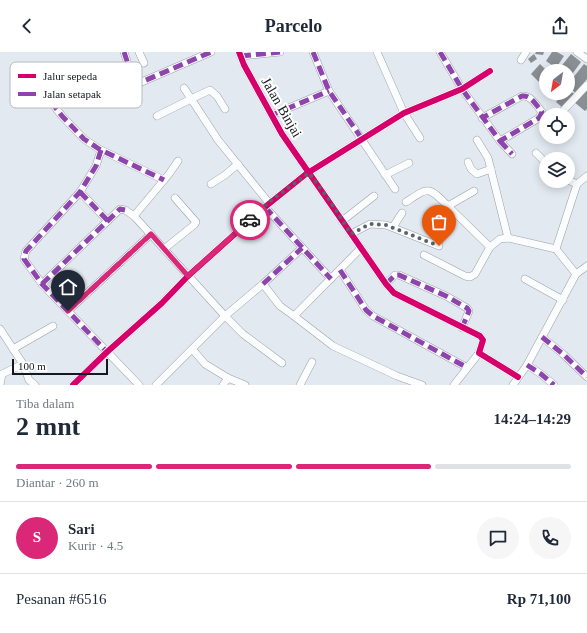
<!DOCTYPE html>
<html lang="id">
<meta charset="utf-8">
<style>
:root{--surface:#fff;--page:#f6f6f7;--text:#1f2937;--muted:#747a83;--line:#e0e1e3;--accent:#db2777}
body{margin:0;font-family:Georgia,serif;background:var(--page);color:var(--text);height:100vh;display:flex;flex-direction:column;font-size:15px;white-space:nowrap}
*{box-sizing:border-box;margin:0}
p{font-size:13px;color:var(--muted)}
.icon{flex:none;width:22px;height:22px;fill:none;stroke:currentColor;stroke-width:2;stroke-linecap:round;stroke-linejoin:round}
.map{position:relative;height:333px;overflow:hidden}
.panel{display:flex;flex-direction:column;background:var(--surface);flex:1}
.panel>*{flex:none}
.needle{width:26px;rotate:211deg}
.fabs{position:absolute;left:539px;top:12px;display:grid;gap:8px}
.fabs a{display:grid;place-items:center;width:36px;height:36px;border-radius:50%;background:var(--surface);box-shadow:0 2px 10px #0003;font-size:20px}
.scale{position:absolute;left:12px;bottom:10px;width:96px;box-sizing:border-box;padding-left:4px;border:2px solid #15191e;border-top:0;font-size:11px;line-height:14px;white-space:nowrap;color:#15191e;-webkit-text-stroke:3px #fff;paint-order:stroke}
.pin{position:absolute;display:grid;place-items:center;width:34px;height:34px;color:#fff;margin:-41px -17px;border-radius:50% 50% 50% 0;rotate:-45deg;box-shadow:0 0 4px #0007}
.pin .icon{rotate:45deg}
.courier{position:absolute;display:grid;place-items:center;width:40px;height:40px;margin:-20px;border:3px solid #db2777;border-radius:50%;background:#fff;color:#222;box-shadow:0 1px 5px #0007}
.headline em{font-style:normal;font-weight:600}
.headline div{display:flex;flex-direction:column-reverse}
.headline{display:flex;align-items:center;justify-content:space-between;height:68px;padding:0 16px}
h1{font-size:26px;font-weight:600;line-height:30px}
.bar{display:grid;grid-template-columns:repeat(4,1fr);gap:6px 4px;align-content:center;height:48px;padding:0 16px}
.bar i{height:5px;border-radius:3px;background:var(--line)}
.bar .active{background:var(--accent)}
.bar p{grid-column:span 4}
.line{display:flex;align-items:center;gap:10px;padding:0 16px;border-top:1px solid var(--line)}
.line div{flex:1}
.round{display:grid;place-items:center;flex:none;width:42px;height:42px;border-radius:21px;background:var(--page)}
header{display:flex;justify-content:space-between;align-items:center;height:52px;padding:0 16px;background:var(--surface);font-size:18px;font-weight:600}
.map>svg:first-child{display:block}
</style>
<header><svg class="icon" aria-label="back" viewBox="0 0 24 24"><path d="M15 5l-7 7 7 7"/></svg>Parcelo<svg class="icon" aria-label="share" viewBox="0 0 24 24"><path d="M12 15V3M7 8l5-5 5 5M5 13v7h14v-7"/></svg></header>
<div class="map">
<svg width="587" height="333" viewBox="0 0 587 333">
<rect width="100%" height="100%" fill="#e2e9f0"/>
<g fill="#8a8f94">
<path d="M536,0H544L543,3L535,2Z"/>
<path d="M552,0H557L564,4L556,16L546,9Z"/>
<path d="M534,2L537,7L531,11L528,7Z"/>
<path d="M571,2L581,10L570,25L568,24V19H562L559,17Z"/>
<path d="M540,12L547,19L539,30L531,22Z"/>
<path d="M584,12L587,14V27L576,41L568,35V32Z"/>
<path d="M546,27V36L542,31Z"/>
<path d="M587,36V57L585,59L574,50Z"/>
<path d="M568,37L575,43L563,56L556,50L564,41H568Z"/>
<path d="M550,41H563L555,47Z"/>
</g>
<g fill="none" stroke-linecap="round" stroke-linejoin="round">
<defs>
<g id="minor">
<path d="M124,0L134,30L137,32L211,0"/>
<path d="M139,0L144,11"/>
<path d="M239,0L244,13L282,82L386,232L394,241L480,284L483,288L479,301L518,325"/>
<path d="M313,0L329,39L395,137"/>
<path d="M377,0L404,61L420,86"/>
<path d="M440,0L462,37L500,89L539,66L542,60C536,53 531,43 522,44L482,66"/>
<path d="M577,0L587,7"/>
<path d="M241,4L280,0"/>
<path d="M521,8L526,0"/>
<path d="M35,24L45,42L62,64L84,87L99,97L164,128"/>
<path d="M184,36L218,88L269,151"/>
<path d="M272,63L329,39"/>
<path d="M559,63L587,33"/>
<path d="M157,64L191,47L210,38L217,44L225,57"/>
<path d="M477,88L488,106L508,186"/>
<path d="M500,89L512,102"/>
<path d="M101,98L96,114L80,140L26,199L24,207L42,232L139,333"/>
<path d="M536,101L546,111"/>
<path d="M468,110L471,117L477,122L491,117"/>
<path d="M385,123L409,111"/>
<path d="M568,128L577,132"/>
<path d="M211,132L225,123L238,112"/>
<path d="M474,139L448,154L490,195"/>
<path d="M80,140L108,169"/>
<path d="M406,150C429,135 428,134 448,154"/>
<path d="M265,155L331,227"/>
<path d="M134,164L169,122L178,109"/>
<path d="M342,169L374,144"/>
<path d="M393,175L402,161"/>
<path d="M351,182L370,172L386,173L439,194"/>
<path d="M164,197L194,173L196,170L175,146"/>
<path d="M556,197L577,132L587,124"/>
<path d="M424,203L465,224L470,225L475,222L490,195L500,187L508,186L556,197L576,222"/>
<path d="M340,218L366,258L373,264L466,315"/>
<path d="M525,227L563,248"/>
<path d="M42,232L120,157L125,158L134,164L225,264L243,282L282,311"/>
<path d="M263,232L302,196"/>
<path d="M386,232L395,223H399L446,244L467,256L469,259L462,276"/>
<path d="M68,259L151,182"/>
<path d="M294,264L333,294L397,324L422,333"/>
<path d="M0,277L23,312L29,328L35,333"/>
<path d="M542,285L563,302L587,325"/>
<path d="M13,297L53,274"/>
<path d="M193,298L205,312L228,326L245,333"/>
<path d="M527,313L541,322L554,333"/>
<path d="M0,333L2,322L23,312"/>
<path d="M73,333L107,300L162,251L188,224L265,155L306,122L404,61L462,37L490,19"/>
<path d="M156,333L225,264L263,232L280,254L294,264L361,196"/>
<path d="M223,333L228,326"/>
<path d="M300,333L312,310"/>
<path d="M454,333L479,301"/>
<path d="M513,333L527,313L576,222L587,214"/>
</g>
</defs>
<use href="#minor" stroke="#9ba0a6" stroke-width="8"/>
<use href="#minor" stroke="#fbfcfd" stroke-width="7"/>
<g stroke="#8e44ad" stroke-width="5" stroke-dasharray="10 5" stroke-linecap="butt">
<path d="M124,0L134,30L137,32L211,0"/>
<path d="M313,0L329,39L362,87"/>
<path d="M440,0L462,37L500,89L539,66L542,60C536,53 531,43 522,44L482,66"/>
<path d="M241,4L280,0"/>
<path d="M35,24L45,42L62,64L84,87L99,97L164,128"/>
<path d="M272,63L329,39"/>
<path d="M500,89L512,102"/>
<path d="M101,98L96,114L80,140L26,199L24,207L42,232L107,300"/>
<path d="M80,140L108,169"/>
<path d="M265,155L331,227"/>
<path d="M340,218L366,258L373,264L466,315"/>
<path d="M42,232L120,157L125,158"/>
<path d="M263,232L302,196"/>
<path d="M386,232L395,223H399L446,244L467,256L469,259L462,276"/>
<path d="M68,259L151,182"/>
<path d="M542,285L563,302L587,325"/>
<path d="M527,313L541,322L554,333"/>
</g>
<defs>
<g id="cycleway">
<path d="M239,0L244,13L282,82L386,232L394,241L480,284L483,288L479,301L518,325"/>
<path d="M73,333L107,300L162,251L188,224L265,155L306,122L404,61L462,37L490,19"/>
</g>
</defs>
<use href="#cycleway" stroke="#fff" stroke-width="8"/>
<use href="#cycleway" stroke="#d6006c" stroke-width="6"/>
</g>
<g fill="none" stroke-linecap="round" stroke-linejoin="round">
<path stroke="#5d6268" stroke-width="4" stroke-dasharray="0 7.2" d="M250,168L269,150L309,121L330,149L351,182L370,172L386,173L439,194"/>
<path stroke="#db2777" stroke-width="5" d="M68,259L151,182L188,224L250,168"/>
</g>
<g text-anchor="middle" stroke-width="4" stroke-linejoin="round" paint-order="stroke">
<g font-size="14" fill="#15191e" stroke="#fff">
<text transform="translate(282 55) rotate(60)" y="5">Jalan Binjai</text>
</g>
</g>
<rect x="10" y="10" width="132" height="46" rx="6" fill="#fff" stroke="#b9babc" stroke-width="1"/>
<rect x="18" y="22" width="18" height="4" fill="#d6006c"/>
<rect x="18" y="40" width="18" height="4" fill="#8e44ad"/>
<g font-size="11" fill="#15191e">
<text x="43" y="28">Jalur sepeda</text>
<text x="43" y="46">Jalan setapak</text>
</g>
</svg>
<div class="fabs">
<a><svg class="needle" viewBox="-14 -14 28 28"><path d="M0-13l5 13h-10z" fill="#e53935"/><path d="M0 13l5-13h-10z" fill="#747a83"/></svg></a>
<a><svg class="icon" aria-label="locate" viewBox="0 0 24 24"><circle cx="12" cy="12" r="6"/><path d="M12 2v4M12 18v4M2 12h4M18 12h4"/></svg></a>
<a><svg class="icon" aria-label="layers" viewBox="0 0 24 24"><path d="M12 4l9 5-9 5-9-5zM3 14l9 5 9-5"/></svg></a>
</div>
<div class="scale">100 m</div>
<div class="pin" style="left:439px;top:194px;background:#ea580c"><svg class="icon" aria-label="bag" viewBox="0 0 24 24"><path d="M5 8h14l-1 12H6zM9 8a3 3 0 0 1 6 0"/></svg></div>
<div class="pin" style="left:68px;top:259px;background:#1f2937"><svg class="icon" aria-label="home" viewBox="0 0 24 24"><path d="M3 11l9-7 9 7M6 9v11h12V9"/></svg></div>
<div class="courier" style="left:250px;top:168px"><svg class="icon" aria-label="car" viewBox="0 0 24 24"><path d="M5 17H2v-5l4-1 3-4h7l3 4 3 1v5h-3M9 17h6M6 11h13"/><circle cx="7" cy="17" r="2"/><circle cx="17" cy="17" r="2"/></svg></div>
</div>
<section class="panel">
<div class="headline"><div><h1>2 mnt</h1><p>Tiba dalam</p></div><em>14:24–14:29</em></div>
<div class="bar"><i class="active"></i><i class="active"></i><i class="active"></i><i></i><p>Diantar · 260 m</p></div>
<div class="line" style="height:72px"><b class="round" style="background:var(--accent);color:#fff">S</b><div><b>Sari</b><p>Kurir · 4.5</p></div><a class="round"><svg class="icon" aria-label="chat" viewBox="0 0 24 24"><path d="M4 5h16v11H9l-5 4z"/></svg></a><a class="round"><svg class="icon" aria-label="phone" viewBox="0 0 24 24"><path d="M5 4h4l2 5-3 2q2 4 5 5l2-3 5 2v4C11 20 4 13 5 4z"/></svg></a></div>
<div class="line" style="height:52px"><div>Pesanan #6516</div><b>Rp 71,100</b></div>
</section>
